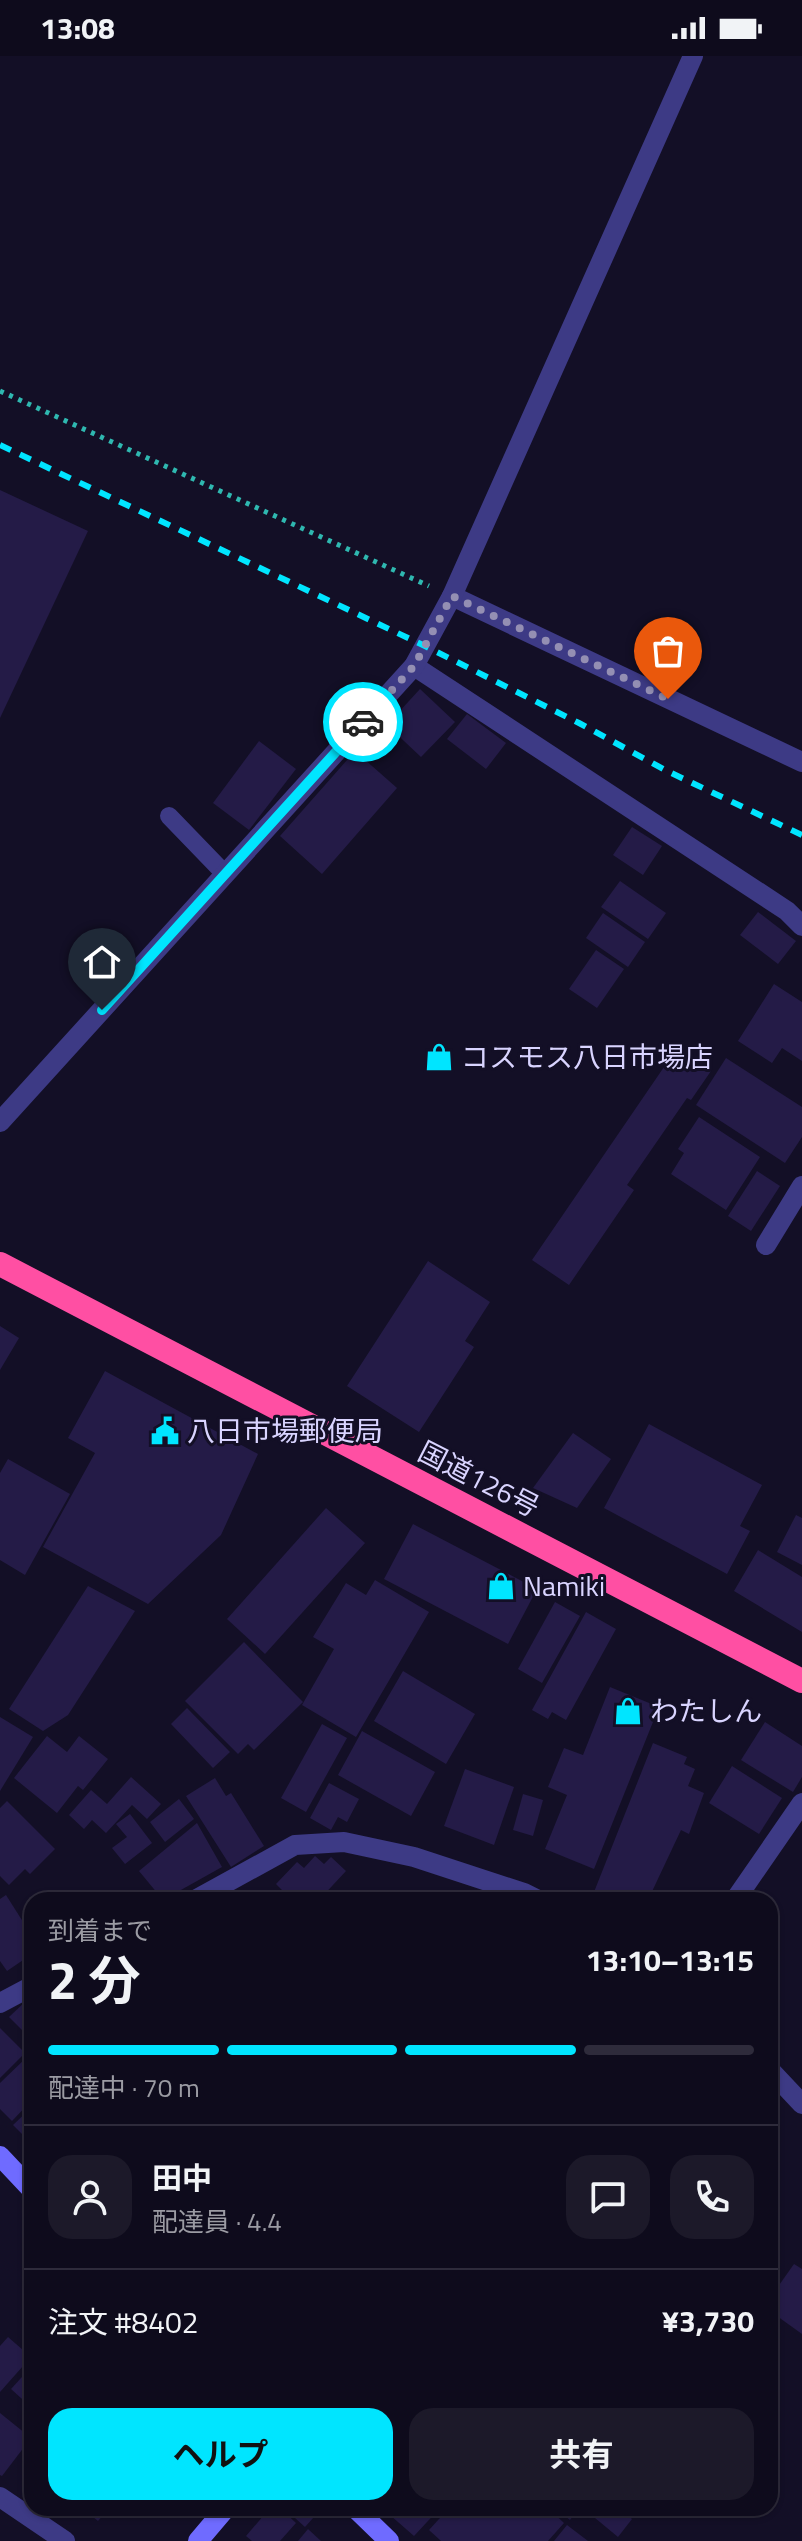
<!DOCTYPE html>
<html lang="ja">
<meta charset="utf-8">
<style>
:root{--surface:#0e0b1c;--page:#1c1929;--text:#f1f3f6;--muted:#9b9ba3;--line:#2e2b3b;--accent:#00e5ff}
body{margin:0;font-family:"Titillium Web","Noto Sans JP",sans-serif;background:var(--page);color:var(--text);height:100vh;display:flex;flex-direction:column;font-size:30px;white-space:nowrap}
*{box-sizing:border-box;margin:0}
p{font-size:26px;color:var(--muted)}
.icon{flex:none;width:44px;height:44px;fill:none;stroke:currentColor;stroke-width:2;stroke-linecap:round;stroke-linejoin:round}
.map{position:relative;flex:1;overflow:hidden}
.side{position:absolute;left:24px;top:1836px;width:754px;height:624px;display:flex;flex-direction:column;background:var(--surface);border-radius:24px;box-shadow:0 2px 6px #0004,0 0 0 2px var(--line)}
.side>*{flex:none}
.pin{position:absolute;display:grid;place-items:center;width:68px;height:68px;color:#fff;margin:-82px -34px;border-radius:50% 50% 50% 0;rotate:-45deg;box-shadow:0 0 8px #0007}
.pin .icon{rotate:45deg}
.courier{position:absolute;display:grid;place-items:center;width:80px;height:80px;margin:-40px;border:6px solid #00e5ff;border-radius:50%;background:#fff;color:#222;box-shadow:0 2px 10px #0007}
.headline em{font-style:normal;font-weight:700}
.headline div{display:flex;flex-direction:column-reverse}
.headline{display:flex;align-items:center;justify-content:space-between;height:136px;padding:0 24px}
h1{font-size:52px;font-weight:700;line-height:60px}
.bar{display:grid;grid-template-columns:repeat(4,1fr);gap:12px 8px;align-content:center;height:96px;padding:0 24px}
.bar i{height:10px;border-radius:6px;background:var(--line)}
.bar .active{background:var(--accent)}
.bar p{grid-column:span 4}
.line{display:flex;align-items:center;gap:20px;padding:0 24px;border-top:2px solid var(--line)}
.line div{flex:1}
.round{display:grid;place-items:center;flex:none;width:84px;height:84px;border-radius:24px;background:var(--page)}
.cta{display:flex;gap:16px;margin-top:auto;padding:16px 24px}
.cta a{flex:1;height:92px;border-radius:24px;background:var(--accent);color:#111;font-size:32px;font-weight:700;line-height:92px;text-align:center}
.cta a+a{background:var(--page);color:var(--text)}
.status{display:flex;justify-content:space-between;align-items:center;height:56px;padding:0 40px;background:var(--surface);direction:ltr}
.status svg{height:22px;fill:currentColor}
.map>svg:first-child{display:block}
</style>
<div class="status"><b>13:08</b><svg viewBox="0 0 49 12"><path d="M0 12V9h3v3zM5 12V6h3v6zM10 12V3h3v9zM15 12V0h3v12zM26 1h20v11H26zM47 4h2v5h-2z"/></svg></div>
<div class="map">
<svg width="802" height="2485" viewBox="0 0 802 2485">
<rect width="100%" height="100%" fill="#130f26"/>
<g fill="#241b47">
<path d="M0,434L88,475L0,662Z"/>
<path d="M420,633L455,666L421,701L387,669Z"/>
<path d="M467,658L506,687L486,713L447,683Z"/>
<path d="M259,685L296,713L249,774L213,747Z"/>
<path d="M355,695L397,732L322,818L280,780Z"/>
<path d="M632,771L662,790L643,819L613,799Z"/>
<path d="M620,825L666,857L648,883L601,851Z"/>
<path d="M758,856L796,885L778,908L740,879Z"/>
<path d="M603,857L645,886L628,911L586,882Z"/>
<path d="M596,894L624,913L597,952L569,933Z"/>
<path d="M774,928L802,946V1005L782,992L772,1007L738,985Z"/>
<path d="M677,992L711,1015L691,1044L687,1042L627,1129L634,1134L569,1229L532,1204Z"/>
<path d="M726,1002L802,1051V1081L785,1107L696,1049Z"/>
<path d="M699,1061L760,1101L726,1154L671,1118L684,1097L678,1093Z"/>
<path d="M757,1115L780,1130L751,1175L728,1160Z"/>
<path d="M428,1205L490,1246L465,1285L474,1291L419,1376L347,1330Z"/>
<path d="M0,1270L19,1282L0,1314Z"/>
<path d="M105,1315L258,1398L221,1479L148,1548L43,1491L95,1397L68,1382Z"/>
<path d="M649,1368L762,1429L740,1470L750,1475L727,1518L604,1452Z"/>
<path d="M573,1377L611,1403L577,1452L533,1432Z"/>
<path d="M8,1403L70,1438L25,1519L0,1504V1417Z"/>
<path d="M326,1452L365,1487L265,1598L227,1563Z"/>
<path d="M796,1459L802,1462V1509L777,1496Z"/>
<path d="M413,1468L537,1533L508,1588L384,1523Z"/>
<path d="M758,1494L802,1521V1576L734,1535Z"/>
<path d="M375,1524L429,1556L356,1681L302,1649L334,1593L313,1581L346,1527L366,1539Z"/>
<path d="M88,1530L135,1555L68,1659L43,1675L9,1653Z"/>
<path d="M555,1546L580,1560L542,1627L518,1613Z"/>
<path d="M586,1556L616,1573L566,1664L552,1656L548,1663L532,1654Z"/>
<path d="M244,1586L303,1646L254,1694L248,1688L238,1698L185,1645Z"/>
<path d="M403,1615L475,1658L446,1708L374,1665Z"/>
<path d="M610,1631L659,1651L594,1813L545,1793L567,1739L548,1731L564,1692L583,1699Z"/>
<path d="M187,1652L230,1696L213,1712L171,1668Z"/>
<path d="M0,1661L33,1681L0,1735Z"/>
<path d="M765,1666L802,1690V1721L793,1736L741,1704Z"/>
<path d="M322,1668L347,1682L306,1756L281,1742Z"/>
<path d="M362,1675L435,1716L411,1760L338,1719Z"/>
<path d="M47,1680L67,1696L79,1680L108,1703L83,1734L78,1730L57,1757L14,1722Z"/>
<path d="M653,1687L687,1701L684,1708L695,1713L688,1730L704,1737L689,1778L681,1774L648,1844H612L594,1836Z"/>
<path d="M732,1710L782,1742L759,1778L709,1747Z"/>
<path d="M465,1713L514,1731L494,1789L444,1770Z"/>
<path d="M131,1721L161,1748L147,1763L132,1749L106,1777L92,1764L84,1773L69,1759L91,1734L107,1748Z"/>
<path d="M215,1722L226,1740L231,1737L264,1790L231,1811L186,1740Z"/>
<path d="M329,1727L359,1743L347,1766L338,1761L331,1774L310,1762Z"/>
<path d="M523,1738L543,1744L533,1780L513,1774Z"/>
<path d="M179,1743L194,1763L165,1786L150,1766Z"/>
<path d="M7,1745L55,1793L30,1818L25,1813L9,1829L0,1820V1752Z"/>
<path d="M130,1758L152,1787L125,1808L112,1792L127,1781L116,1768Z"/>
<path d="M197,1767L222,1811L163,1844L139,1815Z"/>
<path d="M315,1800L324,1808L331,1801L346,1815L319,1844H275L283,1835L276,1828L297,1806L304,1812Z"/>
<path d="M6,1839L32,1880V1898L7,1915L0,1905V1843Z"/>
<path d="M27,1944L32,1950V1984L9,1961Z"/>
<path d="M0,1972L25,1997L0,2022Z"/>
<path d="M27,2001L32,2006V2044L12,2065L0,2053V2027Z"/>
<path d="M32,2051V2088L13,2069Z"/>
<path d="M794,2208L802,2213V2278L770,2255V2242Z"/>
<path d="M8,2281L31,2301L0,2336V2290Z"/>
<path d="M32,2310V2352L11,2333Z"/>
<path d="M0,2357L31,2382L2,2420L0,2419Z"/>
<path d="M82,2452H109L98,2465Z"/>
<path d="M270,2452H280L296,2467L280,2485H252L246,2480Z"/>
<path d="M284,2452H322L305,2471Z"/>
<path d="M396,2452H440L414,2480L390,2459Z"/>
<path d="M449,2452H548L564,2467L548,2485H441L429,2474Z"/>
<path d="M555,2452H579L570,2464Z"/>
<path d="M583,2452H618L632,2463L618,2481Z"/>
<path d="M567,2469L588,2485H554Z"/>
<path d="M308,2473L321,2485H298Z"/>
</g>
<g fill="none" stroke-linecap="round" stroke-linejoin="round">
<path stroke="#2fb8b0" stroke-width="5" stroke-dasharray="4 6" stroke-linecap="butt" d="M0,335L429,530"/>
<path stroke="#3d3a85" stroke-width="18" d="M169,760L225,818"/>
<g stroke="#3d3a85" stroke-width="20">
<path d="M452,540L802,706"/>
<path d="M414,610L787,855L802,870"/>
<path d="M0,1066L414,610L452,540L693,0"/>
<path d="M766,1189L802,1130"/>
<path d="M195,1844L295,1789L344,1786L414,1801L524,1837L538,1844"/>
<path d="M735,1844L802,1747"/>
<path d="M0,1947L32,1930"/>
<path d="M770,2014L802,2048"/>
<path d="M0,2441L65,2485"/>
</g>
<g stroke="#6f6bff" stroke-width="20">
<path d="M0,2100L32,2134"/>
<path d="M355,2452L389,2485"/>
<path d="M198,2485L226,2452"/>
</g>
<path stroke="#ff4fa3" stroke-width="24" d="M0,1208L802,1625"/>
<path stroke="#00e5ff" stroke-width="6" stroke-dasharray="12 10" stroke-linecap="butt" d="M0,389L425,590L579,667L667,715L802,779"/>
</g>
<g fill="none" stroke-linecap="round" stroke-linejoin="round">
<path stroke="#948fb3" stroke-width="8" stroke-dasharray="0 14.4" d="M363,666L414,610L452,540L668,643"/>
<path stroke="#00e5ff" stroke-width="10" d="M102,954L363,666"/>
</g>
<defs>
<symbol id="shop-bare" viewBox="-9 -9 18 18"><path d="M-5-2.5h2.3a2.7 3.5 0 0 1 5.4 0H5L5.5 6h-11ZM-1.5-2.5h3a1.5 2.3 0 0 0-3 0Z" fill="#00e5ff" stroke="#130f26" stroke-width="2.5" paint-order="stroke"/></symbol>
<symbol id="civic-bare" viewBox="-9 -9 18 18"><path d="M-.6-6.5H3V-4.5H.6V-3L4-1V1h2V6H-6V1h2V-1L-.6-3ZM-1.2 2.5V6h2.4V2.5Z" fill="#00e5ff" stroke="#130f26" stroke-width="2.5" paint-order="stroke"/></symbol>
</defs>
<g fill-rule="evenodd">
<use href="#shop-bare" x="419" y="981" width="40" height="40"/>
<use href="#civic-bare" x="145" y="1355" width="40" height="40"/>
<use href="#shop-bare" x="481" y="1510" width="40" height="40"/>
<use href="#shop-bare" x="608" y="1635" width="40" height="40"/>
</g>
<g text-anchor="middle" stroke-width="6" stroke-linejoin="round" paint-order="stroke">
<g font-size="28" fill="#d9d4ff" stroke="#130f26" text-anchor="start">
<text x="461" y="1011">コスモス八日市場店</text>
<text x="187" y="1385">八日市場郵便局</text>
<text x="523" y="1540">Namiki</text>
<text x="650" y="1665">わたしん</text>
</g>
<g font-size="28" fill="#d9d4ff" stroke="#130f26">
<text transform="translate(479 1423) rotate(27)" y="10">国道126号</text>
</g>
</g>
</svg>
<div class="pin" style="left:668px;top:643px;background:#ea580c"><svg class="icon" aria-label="bag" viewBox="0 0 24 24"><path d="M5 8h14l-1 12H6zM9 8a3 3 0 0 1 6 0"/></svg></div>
<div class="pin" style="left:102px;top:954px;background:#1f2937"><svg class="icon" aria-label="home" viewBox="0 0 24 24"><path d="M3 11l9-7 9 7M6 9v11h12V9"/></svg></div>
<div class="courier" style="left:363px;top:666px"><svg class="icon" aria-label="car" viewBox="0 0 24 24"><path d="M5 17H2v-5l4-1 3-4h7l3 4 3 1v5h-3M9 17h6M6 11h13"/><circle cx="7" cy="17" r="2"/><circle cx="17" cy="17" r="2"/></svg></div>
<section class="side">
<div class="headline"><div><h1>2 分</h1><p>到着まで</p></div><em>13:10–13:15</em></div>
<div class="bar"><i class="active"></i><i class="active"></i><i class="active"></i><i></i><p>配達中 · 70 m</p></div>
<div class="line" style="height:144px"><a class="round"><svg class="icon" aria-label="person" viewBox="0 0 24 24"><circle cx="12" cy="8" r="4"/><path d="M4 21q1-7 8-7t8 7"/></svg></a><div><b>田中</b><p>配達員 · 4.4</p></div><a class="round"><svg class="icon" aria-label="chat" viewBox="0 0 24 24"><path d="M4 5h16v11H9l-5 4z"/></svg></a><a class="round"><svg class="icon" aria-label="phone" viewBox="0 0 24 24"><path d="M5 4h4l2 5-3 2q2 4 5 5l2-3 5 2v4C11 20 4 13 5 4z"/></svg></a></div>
<div class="line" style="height:104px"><div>注文 #8402</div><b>¥3,730</b></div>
<div class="cta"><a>ヘルプ</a><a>共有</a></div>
</section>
</div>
